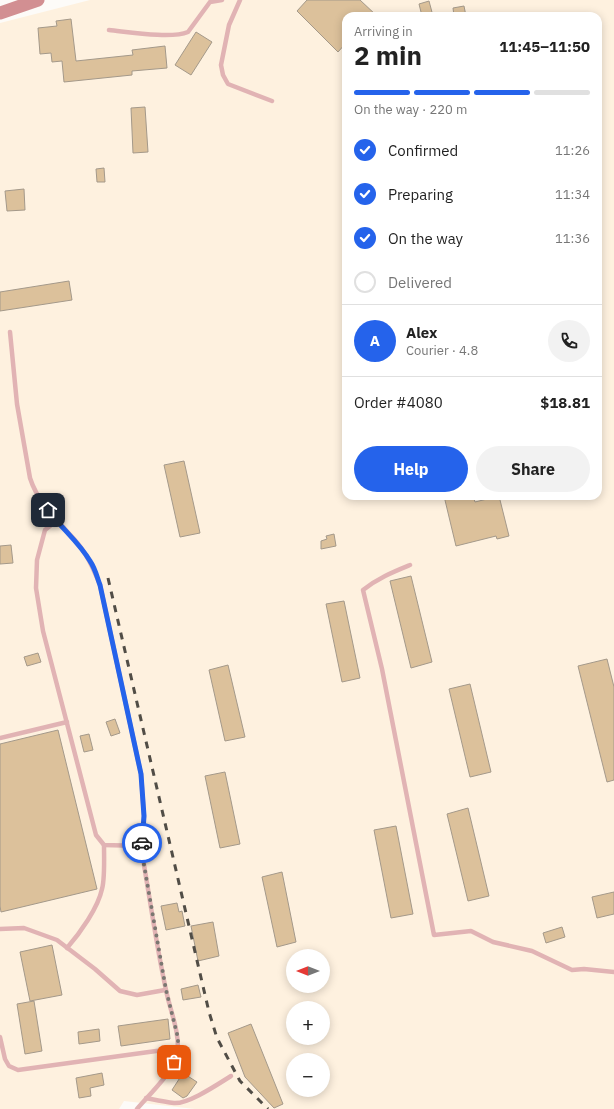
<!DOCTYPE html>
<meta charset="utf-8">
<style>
:root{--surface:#fff;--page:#f2f2f2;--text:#222;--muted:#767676;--line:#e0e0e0;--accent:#2563eb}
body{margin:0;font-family:"IBM Plex Sans",sans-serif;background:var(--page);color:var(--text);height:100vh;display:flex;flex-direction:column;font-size:15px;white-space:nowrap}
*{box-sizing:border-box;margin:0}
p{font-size:13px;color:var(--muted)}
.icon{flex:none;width:22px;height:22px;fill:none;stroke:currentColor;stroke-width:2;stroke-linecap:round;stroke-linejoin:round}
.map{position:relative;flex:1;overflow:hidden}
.side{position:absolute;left:342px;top:12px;width:260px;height:488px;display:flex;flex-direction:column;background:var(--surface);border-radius:12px;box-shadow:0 2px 10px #0003}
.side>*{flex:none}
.needle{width:26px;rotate:270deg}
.tools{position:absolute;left:286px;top:949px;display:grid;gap:8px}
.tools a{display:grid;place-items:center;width:44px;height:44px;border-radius:50%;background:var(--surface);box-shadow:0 2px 10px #0003;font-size:20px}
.pin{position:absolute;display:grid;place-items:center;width:34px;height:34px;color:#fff;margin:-17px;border-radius:8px;box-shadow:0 2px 6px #0006}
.courier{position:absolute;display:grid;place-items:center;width:40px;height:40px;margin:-20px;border:3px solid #2563eb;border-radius:50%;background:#fff;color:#222;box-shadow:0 1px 5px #0007}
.overview em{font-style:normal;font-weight:700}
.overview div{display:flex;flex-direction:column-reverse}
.overview{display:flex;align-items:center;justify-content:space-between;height:68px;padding:0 12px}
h1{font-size:26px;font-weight:700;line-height:30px}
.bar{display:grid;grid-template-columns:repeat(4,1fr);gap:6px 4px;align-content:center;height:48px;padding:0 12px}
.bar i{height:5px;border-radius:3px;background:var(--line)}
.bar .on{background:var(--accent)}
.bar p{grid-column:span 4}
.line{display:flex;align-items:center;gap:10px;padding:0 12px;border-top:1px solid var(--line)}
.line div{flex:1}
.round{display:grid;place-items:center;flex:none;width:42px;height:42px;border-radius:21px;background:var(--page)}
ol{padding:0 12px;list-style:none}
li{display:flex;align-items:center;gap:12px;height:44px}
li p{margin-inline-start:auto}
li .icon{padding:4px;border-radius:50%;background:var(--accent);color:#fff;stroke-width:4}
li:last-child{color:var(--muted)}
li i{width:22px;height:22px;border:2px solid var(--line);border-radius:50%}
.primary-button{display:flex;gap:8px;margin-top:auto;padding:8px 12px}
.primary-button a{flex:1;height:46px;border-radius:24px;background:var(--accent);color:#fff;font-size:16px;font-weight:700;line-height:46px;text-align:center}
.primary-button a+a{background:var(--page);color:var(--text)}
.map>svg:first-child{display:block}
</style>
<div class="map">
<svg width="614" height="1109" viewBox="0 0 614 1109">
<rect width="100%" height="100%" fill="#fdfbf8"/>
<path fill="#fef1df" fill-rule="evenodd" d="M90,0H614V1109H195L124,1101L119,1109H0V23ZM346,16H598V496H346ZM293,956H323V986H293ZM293,1008H323V1038H293ZM293,1060H323V1090H293Z"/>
<g fill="#dcc19b" stroke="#a4998a">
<path d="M307,0H360L377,16H346V43L338,52L297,11Z"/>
<path d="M429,1L433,16H422L419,4Z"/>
<path d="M464,6L466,16H454L453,8Z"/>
<path d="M71,19L76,61L133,55L132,50L165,46L167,68L132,71V75L64,82L62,61L52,62L51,53L40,54L38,28L57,26L56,21Z"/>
<path d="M196,32L212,42L191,75L175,65Z"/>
<path d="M145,107L148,152L133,153L131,108Z"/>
<path d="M104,168L105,182H97L96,169Z"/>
<path d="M24,189L25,210L7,211L5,191Z"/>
<path d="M69,281L72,300L0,311V292Z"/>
<path d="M184,461L200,533L180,537L164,465Z"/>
<path d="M444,496H473L475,502L499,496L509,536L497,539L496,536L456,546Z"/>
<path d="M334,534L336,546L321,549V541L327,539L326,536Z"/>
<path d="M11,545L13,563L0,564V546Z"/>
<path d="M411,576L432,662L411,668L390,581Z"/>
<path d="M344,601L360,678L342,682L326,604Z"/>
<path d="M38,653L41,662L27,666L24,657Z"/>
<path d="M607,659L614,687V780L607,782L578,666Z"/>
<path d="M228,665L245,737L225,741L209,670Z"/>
<path d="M470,684L491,772L470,777L449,689Z"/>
<path d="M115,719L120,733L111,736L106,722Z"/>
<path d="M58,730L97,889L1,912L0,906V744Z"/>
<path d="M89,734L93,750L84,752L80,736Z"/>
<path d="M225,772L240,844L220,848L205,776Z"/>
<path d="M468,808L489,896L468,901L447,814Z"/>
<path d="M396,826L413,914L391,918L374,830Z"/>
<path d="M282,872L296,942L277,947L262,877Z"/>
<path d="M614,892V914L597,918L592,897Z"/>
<path d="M177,903L179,912L182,911L185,926L166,930L161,906Z"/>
<path d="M213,922L219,956L198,961L191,926Z"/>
<path d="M562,927L565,937L546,943L543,933Z"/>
<path d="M52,945L62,995L30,1001L20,952Z"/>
<path d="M198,985L201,997L183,1000L181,989Z"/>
<path d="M34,1001L42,1051L25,1054L17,1004Z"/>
<path d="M168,1019L170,1039L121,1046L118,1026Z"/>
<path d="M251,1024L283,1104L274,1108L245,1077L228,1033Z"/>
<path d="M99,1029L100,1041L79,1044L78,1032Z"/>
<path d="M102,1073L104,1085L90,1088L91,1096L79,1098L76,1078Z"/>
<path d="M183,1073L197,1082L187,1096L183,1098L172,1090Z"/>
</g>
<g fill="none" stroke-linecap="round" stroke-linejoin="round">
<g stroke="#e1b3b4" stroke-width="4.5">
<path d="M240,0L229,25L221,65L223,75L228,84L272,101"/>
<path d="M109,30C129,32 171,39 188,32L210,2L222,0"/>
<path d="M10,332L17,404L30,478C38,503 57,520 74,539C86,552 93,568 100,585L141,774L144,816L142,846L144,865C151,906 157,949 166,990C170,1011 181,1034 177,1056C173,1072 148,1096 137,1109"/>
<path d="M56,521L45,530L37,560L36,588L43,631L96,835L104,845L142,846"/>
<path d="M410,565C393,572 378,578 363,590L382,669L434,935L471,931L493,942L532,951L572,970L584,969L614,972"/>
<path d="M0,738L67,722"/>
<path d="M0,929L24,928L57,940L95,969L120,991L137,995L165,990"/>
<path d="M67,948C80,933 98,908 102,889C105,879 104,857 104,845"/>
<path d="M0,1037L5,1059L9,1066L18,1070L178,1048"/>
<path d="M146,1098C156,1100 165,1102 174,1103C189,1104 218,1084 231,1076"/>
</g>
<path stroke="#d28f92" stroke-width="13" d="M0,13L38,0"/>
<path stroke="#514d46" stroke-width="3" stroke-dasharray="7 7" stroke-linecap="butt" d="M108,578L209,1012L217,1038L240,1081L268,1109"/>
</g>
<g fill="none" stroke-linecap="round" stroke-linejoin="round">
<path stroke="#7a7771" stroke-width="4" stroke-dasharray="0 7.2" d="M142,843L144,865L166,990L178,1038V1048L174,1062"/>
<path stroke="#2563eb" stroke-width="5" d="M48,510C61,528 79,542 90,561C95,568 97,577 100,585L141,774L144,816L142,843"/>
</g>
</svg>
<div class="tools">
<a><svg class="needle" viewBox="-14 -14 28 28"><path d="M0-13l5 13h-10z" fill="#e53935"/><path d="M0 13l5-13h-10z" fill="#767676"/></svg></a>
<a>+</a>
<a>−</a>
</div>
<div class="pin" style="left:174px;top:1062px;background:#ea580c"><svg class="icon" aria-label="bag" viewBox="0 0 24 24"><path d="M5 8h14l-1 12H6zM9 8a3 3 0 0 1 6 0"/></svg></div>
<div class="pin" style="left:48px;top:510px;background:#1f2937"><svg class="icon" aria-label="home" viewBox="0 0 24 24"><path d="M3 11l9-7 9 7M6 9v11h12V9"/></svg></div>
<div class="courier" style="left:142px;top:843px"><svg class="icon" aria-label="car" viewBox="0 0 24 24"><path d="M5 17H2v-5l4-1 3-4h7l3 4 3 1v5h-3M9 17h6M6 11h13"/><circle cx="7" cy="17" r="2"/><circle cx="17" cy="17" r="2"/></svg></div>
<section class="side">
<div class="overview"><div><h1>2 min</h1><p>Arriving in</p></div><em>11:45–11:50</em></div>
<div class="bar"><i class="on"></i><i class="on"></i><i class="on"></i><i></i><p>On the way · 220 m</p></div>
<ol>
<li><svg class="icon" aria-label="check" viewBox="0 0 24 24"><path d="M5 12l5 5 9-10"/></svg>Confirmed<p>11:26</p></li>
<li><svg class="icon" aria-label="check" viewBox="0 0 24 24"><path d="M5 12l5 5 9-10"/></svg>Preparing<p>11:34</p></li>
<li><svg class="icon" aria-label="check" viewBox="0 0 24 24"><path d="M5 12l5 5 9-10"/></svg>On the way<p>11:36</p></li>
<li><i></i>Delivered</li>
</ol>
<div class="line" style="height:72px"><b class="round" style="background:var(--accent);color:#fff">A</b><div><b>Alex</b><p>Courier · 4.8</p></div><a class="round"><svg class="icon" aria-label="phone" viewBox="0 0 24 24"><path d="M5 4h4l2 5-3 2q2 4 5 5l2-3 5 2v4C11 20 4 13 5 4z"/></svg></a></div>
<div class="line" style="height:52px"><div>Order #4080</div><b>$18.81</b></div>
<div class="primary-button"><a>Help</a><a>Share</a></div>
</section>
</div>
